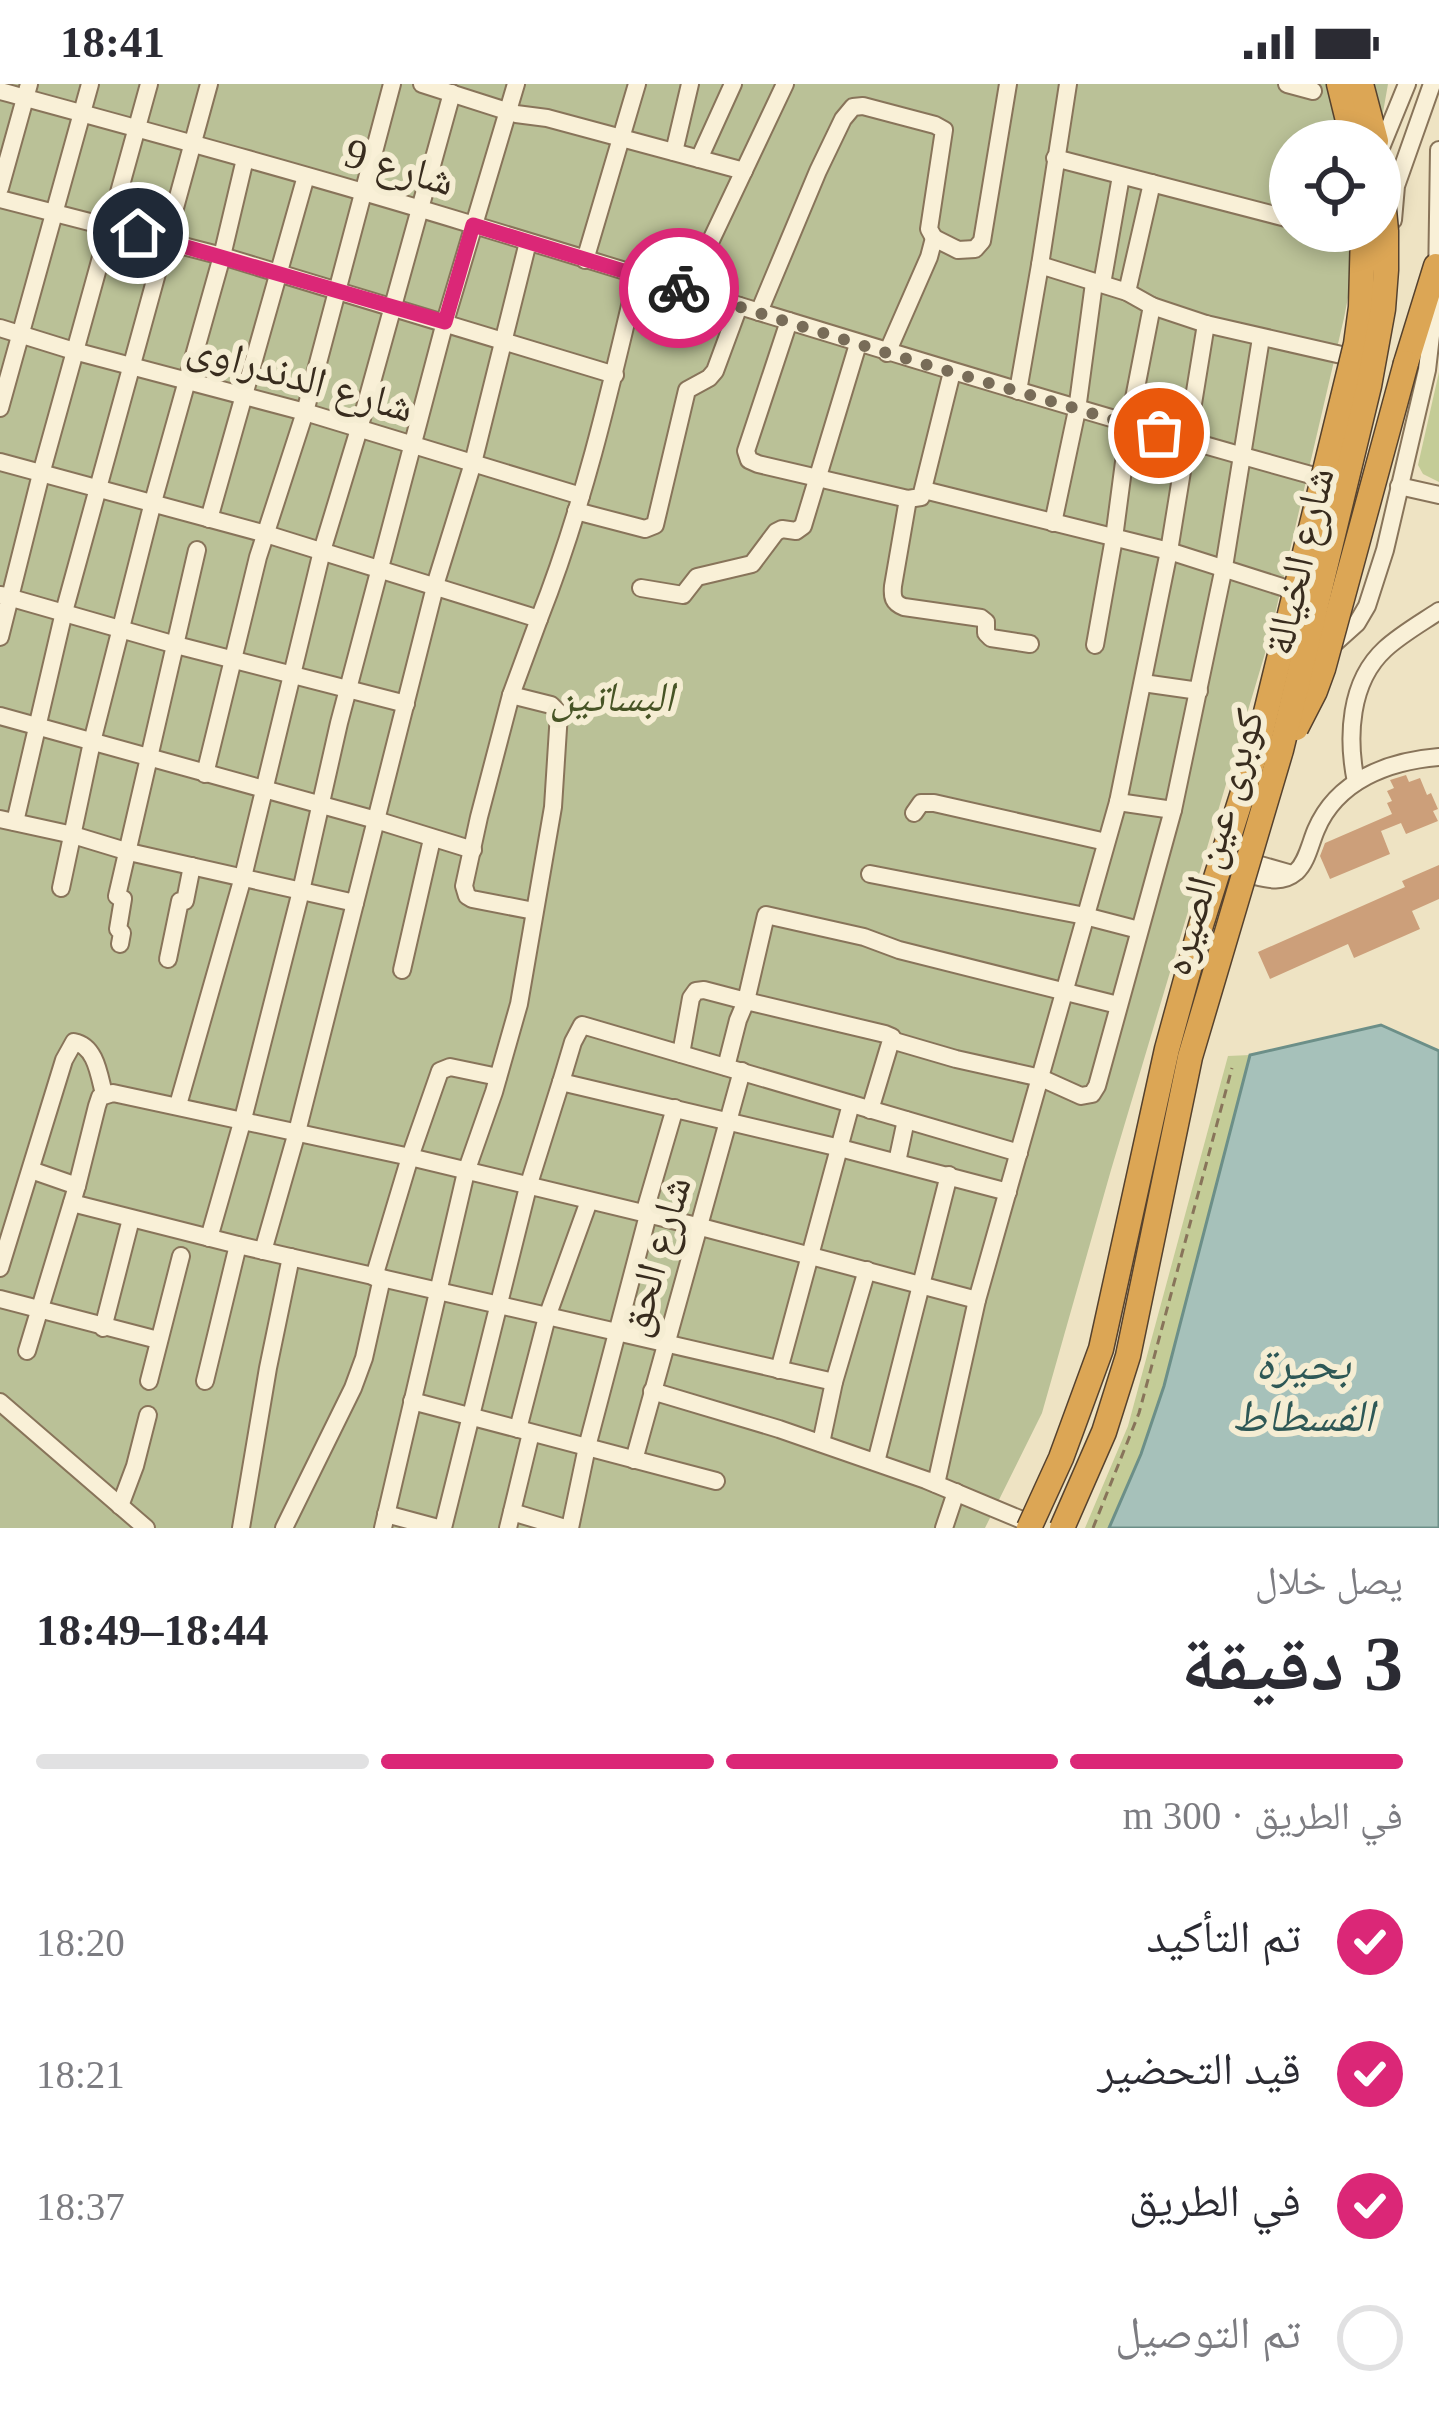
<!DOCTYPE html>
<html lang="ar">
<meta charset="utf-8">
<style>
:root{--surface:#fff;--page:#f2f2f3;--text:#2b2b33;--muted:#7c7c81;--line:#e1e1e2;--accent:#db2777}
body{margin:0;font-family:"Times New Roman","Noto Naskh Arabic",serif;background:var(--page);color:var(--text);direction:rtl;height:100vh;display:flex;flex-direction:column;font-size:45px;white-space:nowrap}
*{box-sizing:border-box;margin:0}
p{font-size:39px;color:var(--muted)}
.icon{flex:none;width:66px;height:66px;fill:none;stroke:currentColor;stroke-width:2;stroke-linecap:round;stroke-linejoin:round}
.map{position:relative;height:1444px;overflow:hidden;direction:ltr}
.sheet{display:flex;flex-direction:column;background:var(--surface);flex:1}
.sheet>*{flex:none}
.buttons{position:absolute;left:1269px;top:36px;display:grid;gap:24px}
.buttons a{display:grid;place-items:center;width:132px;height:132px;border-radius:50%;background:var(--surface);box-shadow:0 6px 18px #0003;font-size:60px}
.pin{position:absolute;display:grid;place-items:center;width:102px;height:102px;color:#fff;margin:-51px;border:6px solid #fff;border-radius:50%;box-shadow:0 3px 12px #0007}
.courier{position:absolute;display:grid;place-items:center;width:120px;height:120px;margin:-60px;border:9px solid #db2777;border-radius:50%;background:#fff;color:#222;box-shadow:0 3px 15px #0007}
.headline em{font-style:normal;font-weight:700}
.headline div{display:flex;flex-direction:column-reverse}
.headline{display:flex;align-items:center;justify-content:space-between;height:204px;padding:0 36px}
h1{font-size:78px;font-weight:700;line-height:90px}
.bar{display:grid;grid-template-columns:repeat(4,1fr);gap:18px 12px;align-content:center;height:144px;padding:0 36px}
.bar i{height:15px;border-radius:9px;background:var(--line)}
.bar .selected{background:var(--accent)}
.bar p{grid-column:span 4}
ol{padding:0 36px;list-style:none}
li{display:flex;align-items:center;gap:36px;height:132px}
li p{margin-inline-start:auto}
li .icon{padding:12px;border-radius:50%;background:var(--accent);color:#fff;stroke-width:4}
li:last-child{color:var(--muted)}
li i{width:66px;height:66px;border:6px solid var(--line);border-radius:50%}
.status{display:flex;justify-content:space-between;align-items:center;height:84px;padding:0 60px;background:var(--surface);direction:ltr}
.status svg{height:33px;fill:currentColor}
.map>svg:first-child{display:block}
</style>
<div class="status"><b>18:41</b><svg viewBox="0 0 49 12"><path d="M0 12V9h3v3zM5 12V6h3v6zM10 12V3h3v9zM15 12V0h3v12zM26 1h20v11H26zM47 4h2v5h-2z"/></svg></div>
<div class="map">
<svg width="1439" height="1444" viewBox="0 0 1439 1444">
<rect width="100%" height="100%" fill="#eee3c3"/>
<g fill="#c4cc97">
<path d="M1439,288V398L1423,390L1418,381Z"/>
<path d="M1250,971L1164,1302L1141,1370L1109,1444H1085L1128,1342L1228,972Z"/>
</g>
<path fill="#bac197" d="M0,0H1388L1378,57H1290V147H1361L1344,234L1269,556L1111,1086L1042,1329L985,1444H0Z"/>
<path fill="#a6c1ba" stroke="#6c8f88" stroke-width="3" d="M1381,941L1439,967V1444H1109L1141,1370L1164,1302L1250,971Z"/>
<g fill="#cc9f7a">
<path d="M1406,691L1409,698L1420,694L1427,711L1431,709L1438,725L1433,727L1438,737L1406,750L1401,739L1381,747L1390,770L1330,795L1320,772L1325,759L1392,730L1387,719L1392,717L1387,707L1394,704L1390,696Z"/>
<path d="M1439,781V815L1412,827L1420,845L1354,874L1348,860L1270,895L1258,868L1405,803L1402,797Z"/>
</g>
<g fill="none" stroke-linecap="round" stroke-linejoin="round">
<defs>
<g id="minor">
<path d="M422,0L516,30L547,34L744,87"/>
<path d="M1287,0L1313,7"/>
<path d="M0,7C158,50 317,93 474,141C759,227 1042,317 1329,396"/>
<path d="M1380,66L1407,0"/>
<path d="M674,68L690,0"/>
<path d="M1055,74L1290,135"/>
<path d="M699,75L733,0"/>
<path d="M0,104L29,0"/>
<path d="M0,115L222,172L615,291"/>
<path d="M1393,136L1396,102L1432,0"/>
<path d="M1338,147L1347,149"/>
<path d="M585,176L637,0"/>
<path d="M1040,181L1068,0"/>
<path d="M1102,200L1121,92"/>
<path d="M687,207L785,0"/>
<path d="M1127,208L1152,99"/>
<path d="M1152,222L1206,240L1359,275"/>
<path d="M759,228L818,87L843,35L853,23L863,22L935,41L944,46L929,145L934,154"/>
<path d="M789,237L746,367L749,376L758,380L908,415L921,413L952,288"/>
<path d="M0,244L74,267L305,328L581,412"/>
<path d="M887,269L929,173L934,154L958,166L975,165L982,157L1008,0"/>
<path d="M1018,307L1040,181L1127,208L1152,222L1129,340L1114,454L1095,561"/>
<path d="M0,324L90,0"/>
<path d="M0,378L266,450L539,535C583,424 610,307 637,192"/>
<path d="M1399,402L1439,411"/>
<path d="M924,406L1169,467L1304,510"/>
<path d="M908,415L893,502C892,513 893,519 904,523L981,534L986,538V549L991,554L1030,560"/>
<path d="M576,427L645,445L655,441L687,306L709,294L715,287L739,222"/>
<path d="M209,435L306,92"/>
<path d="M1053,439L1077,326L1094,199"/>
<path d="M641,504L683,511L697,493L752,480L776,448L782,445L796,447L803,442L858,260"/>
<path d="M1,511L176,561L406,620"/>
<path d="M0,553L41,390L149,0"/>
<path d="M1328,565L1357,539L1367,522L1385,466L1427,286L1437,200L1439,66"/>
<path d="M1143,599L1199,607"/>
<path d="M0,632L376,736L473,766"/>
<path d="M205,690L258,473L305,328L392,0"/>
<path d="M1356,698C1347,654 1349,598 1385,565C1400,551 1421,539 1439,527"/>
<path d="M1118,718L1173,726"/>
<path d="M914,729L921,719H934L1106,758"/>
<path d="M0,735L73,751L129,768L355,819L437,495L473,379L528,158"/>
<path d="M15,738L64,528L209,0"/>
<path d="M1229,772L1292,790"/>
<path d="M870,790L1085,832L1139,846"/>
<path d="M1251,791C1267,795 1282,800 1296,788C1307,778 1310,760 1316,746C1337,696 1389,677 1439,673"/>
<path d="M61,804L92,658L153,418L222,172L245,75"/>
<path d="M534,827L472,815L467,812L464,802L479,733L511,611L539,535"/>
<path d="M120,860L122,849L118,845L123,815L117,812L197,466"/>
<path d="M168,875L180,817H185L192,782"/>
<path d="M402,886L432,755"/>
<path d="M891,956L956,975L1041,994L1081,1012L1092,1010L1097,1002L1173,726L1224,483L1261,254"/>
<path d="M681,970L691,914L696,907L704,906L746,917L766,831L864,853L899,866L1118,921"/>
<path d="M726,983L738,936L746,917L885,950L892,953L870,1026"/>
<path d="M561,998L573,958L582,941L1019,1069"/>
<path d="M178,1021L243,793L322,467L359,345L452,9"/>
<path d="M897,1078L906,1036"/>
<path d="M31,1086L77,1102"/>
<path d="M72,1119L238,1161L834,1298"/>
<path d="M644,1130L675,1024"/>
<path d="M209,1154L243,1035L301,807L339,639L445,238L516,0"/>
<path d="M263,1167L297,1048L355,819"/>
<path d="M0,1184L64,976L74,958C96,962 99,991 104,1010"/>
<path d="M374,1193L410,1073L440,987L450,983L498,993"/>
<path d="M0,1215L158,1256"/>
<path d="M103,1244L131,1135"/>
<path d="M27,1267L77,1102L97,1022L100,1013L113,1009L410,1073L701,1143L977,1216"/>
<path d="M779,1286L851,1020"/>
<path d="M149,1297L181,1172"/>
<path d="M205,1297L238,1161"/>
<path d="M652,1307L779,1345L926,1396L1022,1436"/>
<path d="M412,1317L716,1397"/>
<path d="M0,1318L146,1444"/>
<path d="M518,1345L547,1233L589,1117"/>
<path d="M821,1359L834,1298L867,1186"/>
<path d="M634,1376L742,987"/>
<path d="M876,1378L949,1091"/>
<path d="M936,1400L977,1216L1118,718L1169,467L1206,240"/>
<path d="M120,1422L135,1382L148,1331"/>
<path d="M512,1428L565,1444"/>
<path d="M386,1430L438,1444"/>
<path d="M241,1444L268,1284L291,1173"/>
<path d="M284,1444L353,1304L364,1274L382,1194"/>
<path d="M383,1444L466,1088L494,1008L519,920L553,723L559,629L551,621L511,611"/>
<path d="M443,1444L528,1103L561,998L840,1064L1008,1108"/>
<path d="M508,1444L531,1349"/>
<path d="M570,1444L587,1363L648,1131"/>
<path d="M944,1444L956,1408"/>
</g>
<g id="highway">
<path d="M1339,0L1353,57"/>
<path d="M1361,0L1376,57"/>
<path d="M1406,279L1436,182"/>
</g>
</defs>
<use href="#minor" stroke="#88745a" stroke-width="20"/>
<use href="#highway" stroke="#56422e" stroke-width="27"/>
<path stroke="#88745a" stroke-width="3" stroke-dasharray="9 6" stroke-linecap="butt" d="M1093,1444L1139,1329L1232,984"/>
<use href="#minor" stroke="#f9f0d7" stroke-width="16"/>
<use href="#highway" stroke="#dca655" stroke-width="24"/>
<defs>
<g id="highway-bridge">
<path d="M1296,644L1315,607L1323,585L1406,279"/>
<path d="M1029,1444L1061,1374L1101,1265L1167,965L1201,841L1258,661L1356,260L1361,223L1363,147"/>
<path d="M1062,1444L1104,1348L1128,1272L1190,973L1281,666L1369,302L1383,225L1386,186V147L1380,83"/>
</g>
</defs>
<use href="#highway-bridge" stroke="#56422e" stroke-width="27" stroke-linecap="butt"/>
<use href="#highway-bridge" stroke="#dca655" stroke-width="24"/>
</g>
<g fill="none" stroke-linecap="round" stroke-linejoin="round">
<path stroke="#786c58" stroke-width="12" stroke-dasharray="0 21.6" d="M679,204L887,269L1159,349"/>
<path stroke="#db2777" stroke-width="15" d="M138,149L445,238L473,141L679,204"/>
</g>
<g text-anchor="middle" stroke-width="12" stroke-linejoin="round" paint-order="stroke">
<g font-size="42" fill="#382c1e" stroke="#f5edd3">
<text transform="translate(400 82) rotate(16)" y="15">شارع 9</text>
<text transform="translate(301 292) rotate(16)" y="15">شارع الدندراوى</text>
<text transform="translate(1298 477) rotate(-77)" y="15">شارع الخيالة</text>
<text transform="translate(1212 758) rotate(-74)" y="15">كوبرى عين الصيره</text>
<text transform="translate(654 1172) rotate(-74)" y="15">شارع الحق</text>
</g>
<g font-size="42" font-style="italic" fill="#475425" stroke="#f5edd3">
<text x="612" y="627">البساتين</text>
</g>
<g font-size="45" font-style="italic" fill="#2e5856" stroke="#f5edd3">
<text x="1303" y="1295">بحيرة<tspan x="1303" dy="52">الفسطاط</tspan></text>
</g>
</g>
</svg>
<div class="buttons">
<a><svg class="icon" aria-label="locate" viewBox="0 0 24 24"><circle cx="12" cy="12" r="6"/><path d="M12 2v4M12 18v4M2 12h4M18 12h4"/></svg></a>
</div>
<div class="pin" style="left:1159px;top:349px;background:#ea580c"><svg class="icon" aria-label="bag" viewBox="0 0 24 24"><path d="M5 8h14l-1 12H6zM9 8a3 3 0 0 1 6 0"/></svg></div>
<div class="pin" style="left:138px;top:149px;background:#1f2937"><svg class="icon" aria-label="home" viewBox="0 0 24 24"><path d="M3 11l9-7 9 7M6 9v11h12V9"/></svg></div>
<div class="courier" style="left:679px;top:204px"><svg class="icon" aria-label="bike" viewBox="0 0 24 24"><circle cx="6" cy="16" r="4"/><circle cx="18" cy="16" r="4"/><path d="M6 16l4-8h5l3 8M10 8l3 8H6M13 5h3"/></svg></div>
</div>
<section class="sheet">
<div class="headline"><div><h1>3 دقيقة</h1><p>يصل خلال</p></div><em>18:44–18:49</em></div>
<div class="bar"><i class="selected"></i><i class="selected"></i><i class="selected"></i><i></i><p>في الطريق · 300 m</p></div>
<ol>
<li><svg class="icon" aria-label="check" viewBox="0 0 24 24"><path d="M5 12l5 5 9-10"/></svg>تم التأكيد<p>18:20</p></li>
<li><svg class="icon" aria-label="check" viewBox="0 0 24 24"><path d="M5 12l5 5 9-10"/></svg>قيد التحضير<p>18:21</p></li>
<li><svg class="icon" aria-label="check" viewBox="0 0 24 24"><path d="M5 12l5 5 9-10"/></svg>في الطريق<p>18:37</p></li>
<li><i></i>تم التوصيل</li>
</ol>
</section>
